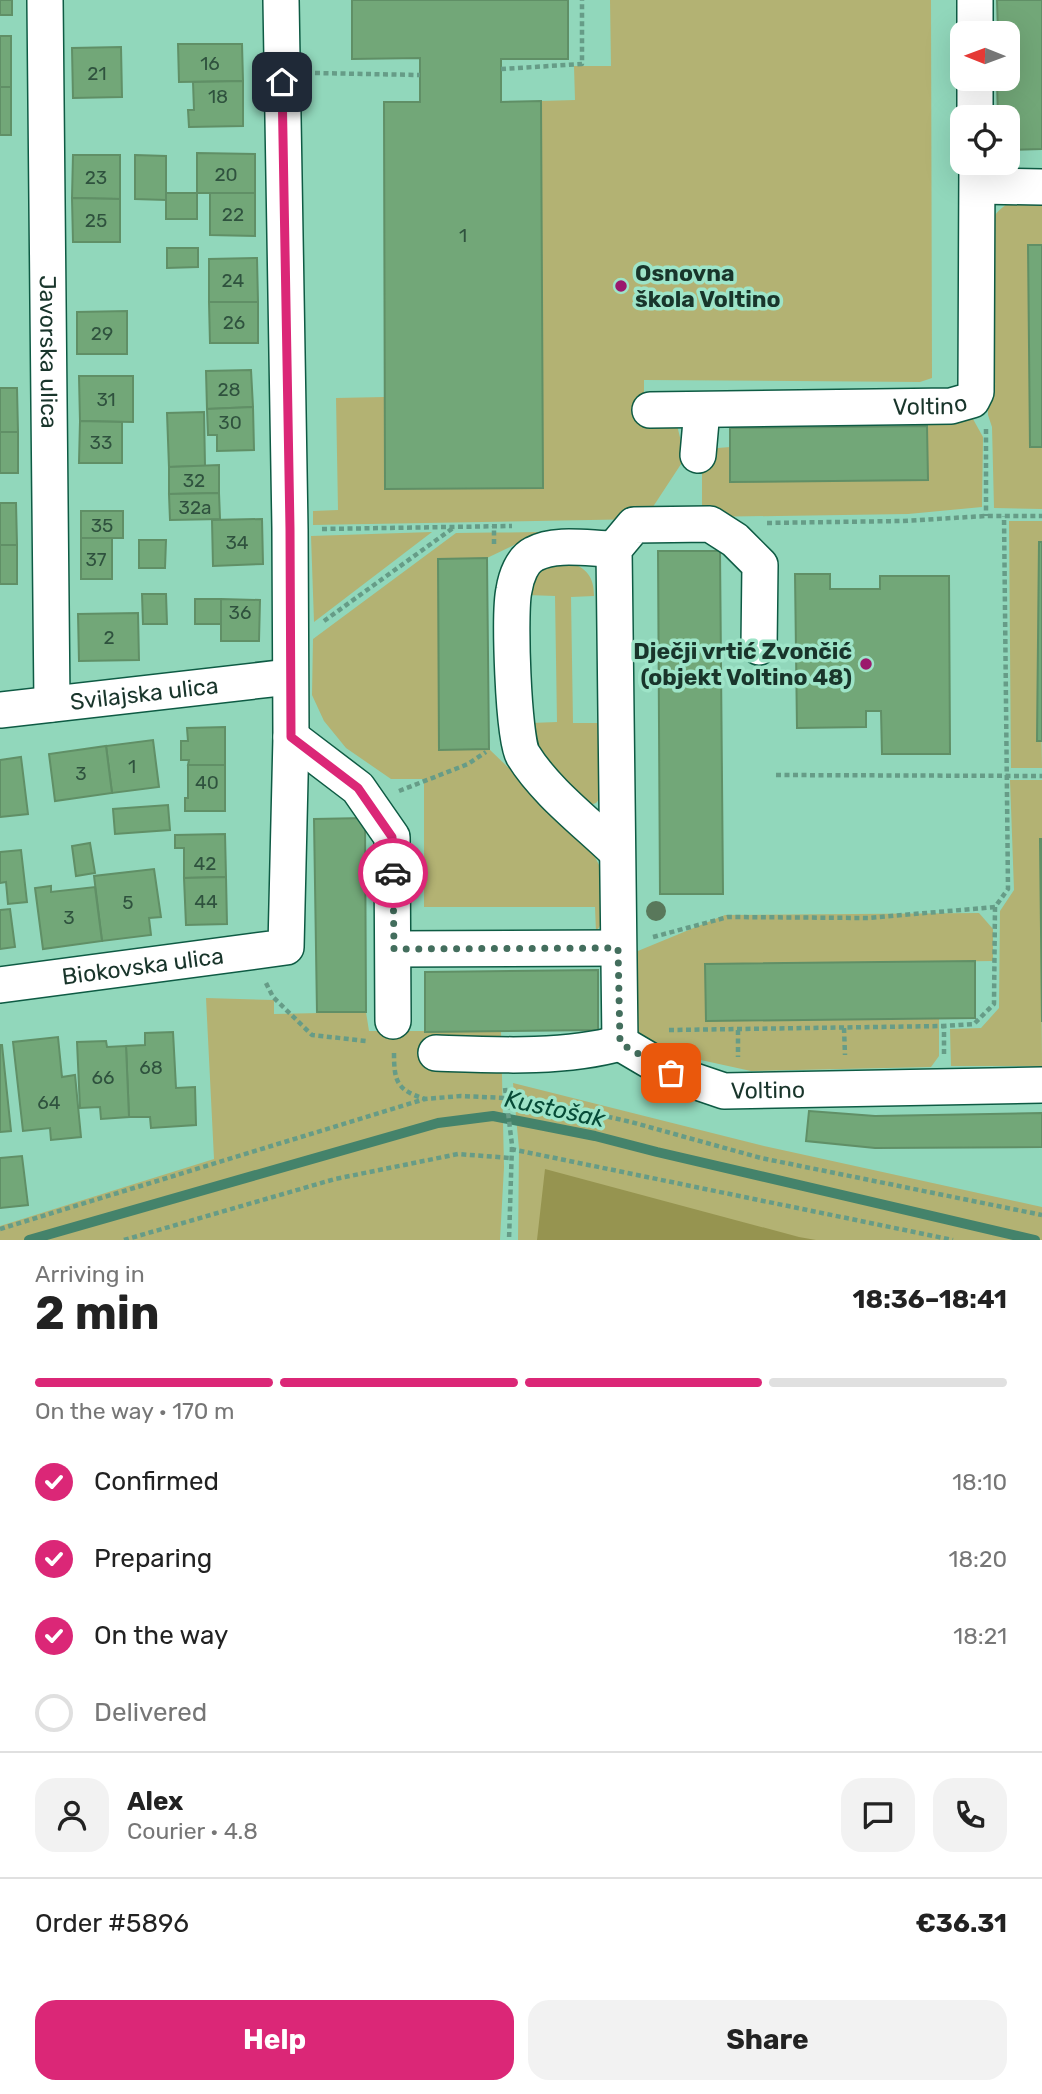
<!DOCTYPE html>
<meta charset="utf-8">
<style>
:root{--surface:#fff;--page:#f2f2f2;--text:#222;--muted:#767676;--line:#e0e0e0;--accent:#db2777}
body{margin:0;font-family:Rubik,sans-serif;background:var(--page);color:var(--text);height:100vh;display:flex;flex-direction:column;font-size:26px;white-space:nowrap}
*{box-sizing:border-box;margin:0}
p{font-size:23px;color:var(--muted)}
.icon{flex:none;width:38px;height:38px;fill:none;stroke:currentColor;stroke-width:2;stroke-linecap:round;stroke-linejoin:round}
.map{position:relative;height:1240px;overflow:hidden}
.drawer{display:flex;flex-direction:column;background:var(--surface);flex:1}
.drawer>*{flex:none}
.needle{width:46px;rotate:271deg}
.controls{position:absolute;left:950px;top:21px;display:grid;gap:14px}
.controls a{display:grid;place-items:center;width:70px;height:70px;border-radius:14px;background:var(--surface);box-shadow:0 7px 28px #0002;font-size:35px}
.pin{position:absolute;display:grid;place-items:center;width:60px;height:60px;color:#fff;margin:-30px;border-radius:14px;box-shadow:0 4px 10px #0006}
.courier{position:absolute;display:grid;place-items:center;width:70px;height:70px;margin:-35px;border:5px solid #db2777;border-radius:50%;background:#fff;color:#222;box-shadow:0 2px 9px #0007}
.headline em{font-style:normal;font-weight:700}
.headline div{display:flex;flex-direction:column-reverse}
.headline{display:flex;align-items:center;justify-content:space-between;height:119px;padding:0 35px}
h1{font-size:46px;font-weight:700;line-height:52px}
.bar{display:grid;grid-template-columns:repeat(4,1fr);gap:10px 7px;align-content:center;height:84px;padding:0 35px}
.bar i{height:9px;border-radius:5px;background:var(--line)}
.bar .selected{background:var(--accent)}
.bar p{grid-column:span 4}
.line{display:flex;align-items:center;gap:18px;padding:0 35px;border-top:2px solid var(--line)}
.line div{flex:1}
.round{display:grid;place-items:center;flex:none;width:74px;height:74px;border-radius:21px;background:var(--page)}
ol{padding:0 35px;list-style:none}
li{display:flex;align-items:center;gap:21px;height:77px}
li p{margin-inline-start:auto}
li .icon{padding:7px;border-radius:50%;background:var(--accent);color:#fff;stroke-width:4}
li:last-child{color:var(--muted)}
li i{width:38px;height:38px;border:4px solid var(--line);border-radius:50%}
.button{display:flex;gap:14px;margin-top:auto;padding:14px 35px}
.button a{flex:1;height:80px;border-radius:21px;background:var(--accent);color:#fff;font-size:28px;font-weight:700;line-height:80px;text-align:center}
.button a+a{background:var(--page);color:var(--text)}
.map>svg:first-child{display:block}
</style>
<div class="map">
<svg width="1042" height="1240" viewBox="0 0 1042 1240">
<rect width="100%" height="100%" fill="#91d7bb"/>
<g fill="#b3b273">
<path d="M610,0H931L932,378L920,382L644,380V422L676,421L685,458L645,519L313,525V511L338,510L336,398L385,397L386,489L543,487L541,101L575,100L574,66H611Z"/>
<path d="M1042,196V245L1028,246L1030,447H1042V509L994,508L992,427L988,415L986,233C997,202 1013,200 1042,196Z"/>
<path d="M973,419L983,437L982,507L908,514L702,517V460L706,449L730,447L731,482L928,480L927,426L936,421Z"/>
<path d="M1009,521H1042V542L1038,543L1042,768H1011Z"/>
<path d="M432,532L314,622L311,536Z"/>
<path d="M541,532L487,558L438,559L439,749H489L589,845L603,873V921L596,932L595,907H424V779H391L346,748L324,721L312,695L313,639L456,533Z"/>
<path d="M569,562C587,568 594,577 594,596L571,597L573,723H601V797L596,803L590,805L540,761L531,723L557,722L555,596L527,595C539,569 541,568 569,562Z"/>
<path d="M1010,780H1042V839H1040L1042,1066H951L950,1029L981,1028L999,1008L1000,911L1014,890Z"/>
<path d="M979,913L993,929V961L705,965L706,1021L939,1019V1056L931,1067L751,1071L687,1057L645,1043L633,1027V953L725,915Z"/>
<path d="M206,998L274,1000V1014L366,1012L369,1031H501L504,1167L500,1240H0V1226L214,1159Z"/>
<path d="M513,1083L764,1146L1042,1207V1240H518L519,1149Z"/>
</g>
<path fill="#969450" d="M545,1169L799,1237L816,1240H537Z"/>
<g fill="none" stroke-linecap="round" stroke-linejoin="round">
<path stroke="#44836b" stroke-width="10" d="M29,1240L438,1123L493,1116L595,1136L657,1152L1035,1240"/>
</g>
<g fill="#72a778" stroke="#608f66" stroke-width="2">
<rect x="0" y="0" width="12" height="15"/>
<path d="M352,0H568V59H501V102L541,101L543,488L385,489L384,102H420V58L352,59Z"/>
<path d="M997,0H1042V149L1008,150V117H998L997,83H990V79H1008V33H998Z"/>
<rect x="0" y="36" width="11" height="51"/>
<path d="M178,44H242L243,81L179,82Z"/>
<path d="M121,47L122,97L73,98L72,48Z"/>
<path d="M243,81V126L189,127L188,110H194L193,82Z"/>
<rect x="0" y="87" width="11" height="48"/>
<path d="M197,153L255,154V193H197Z"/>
<path d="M73,155H120V199L72,198Z"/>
<path d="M135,155L166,156V200L135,199Z"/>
<rect x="166" y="193" width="31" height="26"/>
<path d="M210,193H255V236L210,235Z"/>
<path d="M72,198L120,199V242H73Z"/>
<path d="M1028,245H1042V447H1030Z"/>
<path d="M167,248H198V267L167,268Z"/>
<path d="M257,258L258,302H209V259Z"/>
<path d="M209,302H258V343H210Z"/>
<path d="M127,311V354H77V312Z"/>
<path d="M251,370L253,407L207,409L206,371Z"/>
<path d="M79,376H133V422L80,421Z"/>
<path d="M0,388H17L18,432H0Z"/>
<path d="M253,407L254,450L217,451V435H208L207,409Z"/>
<path d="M204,412L205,466L169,467L167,413Z"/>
<path d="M80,421L122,422V463H79Z"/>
<path d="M927,426L928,480L730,482V428Z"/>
<rect x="0" y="432" width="18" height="41"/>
<path d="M219,465V493L169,494V467Z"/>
<path d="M219,493L220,519L170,520L169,494Z"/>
<path d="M0,503H16L17,545H0Z"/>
<rect x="81" y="511" width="42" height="27"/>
<path d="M262,519L263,564L213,566L212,520Z"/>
<rect x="81" y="538" width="31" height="41"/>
<path d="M139,540H166L165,568H139Z"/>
<path d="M1039,542H1042V741H1037Z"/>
<rect x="0" y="545" width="17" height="39"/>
<path d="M658,551H720L723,894H660Z"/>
<path d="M487,558L489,749L439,750L438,559Z"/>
<path d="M795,574H830V589H880V576H949L950,754H882L881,711H866V727L797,728Z"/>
<path d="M142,594H166L167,624H143Z"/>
<rect x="195" y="599" width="26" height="25"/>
<path d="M221,599L260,600L259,641H221Z"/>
<path d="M138,613L139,660L79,661L78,614Z"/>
<path d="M225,727V765H188L189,760H181V741H188L187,728Z"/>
<path d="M153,740L159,787L112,793L106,746Z"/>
<path d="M106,746L112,793L55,801L49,754Z"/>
<path d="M21,757L28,814L0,817V760Z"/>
<path d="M188,765H225V811H185V798H188Z"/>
<path d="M168,805L170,830L115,834L113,809Z"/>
<path d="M365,818L366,1012H317L314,819Z"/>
<path d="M225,834L226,877L184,878V848H175V835Z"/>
<path d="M1040,839H1042V1022Z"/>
<path d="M90,843L95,873L76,876L72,846Z"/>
<path d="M21,850L27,902L8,904L6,882L0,883V852Z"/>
<path d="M154,869L161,917L149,918L151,935L102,941L94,876Z"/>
<path d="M226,877L227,924L186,925L184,878Z"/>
<path d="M51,886V892L95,887L102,941L43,949L35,888Z"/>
<path d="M10,909L15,947L0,949V910Z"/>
<path d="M975,961V1018L706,1021L705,964Z"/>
<path d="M598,970V1030L425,1032V972Z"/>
<path d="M173,1032L176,1088L195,1087L196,1125L151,1128L150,1117H129L126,1046L145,1045V1033Z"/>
<path d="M58,1037L62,1077L75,1075L81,1137L51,1140L50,1128L23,1131L13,1042Z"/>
<path d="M106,1041L107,1047L126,1046L129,1117L101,1119L100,1107L80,1108L77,1042Z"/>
<path d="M0,1045H2L11,1131L0,1132Z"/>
<path d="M809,1111L875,1116L1042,1113V1147L875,1148L806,1141Z"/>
<path d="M22,1156L28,1205L0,1208V1158Z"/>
</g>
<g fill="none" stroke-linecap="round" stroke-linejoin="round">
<defs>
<g id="minor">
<path id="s1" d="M45,0L52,704"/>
<path d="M975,0V33"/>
<path d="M975,79V117"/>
<path d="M978,186L1042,187"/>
<path id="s2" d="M650,410L951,406L972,400L976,392L977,163"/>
<path d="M698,455L702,410"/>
<path d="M614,549C590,549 556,542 534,554C522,560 516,577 514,590C509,611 513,739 523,755C545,791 586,822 616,851"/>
<path id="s3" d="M0,710L289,677"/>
<path d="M291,737L358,788L392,837L393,1021"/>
<path d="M394,949L618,948"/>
<path id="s4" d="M0,985L286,947L291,737L290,529L281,0"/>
<path d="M620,1043L614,549L634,525L710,524L735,540L760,565L759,647"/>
<path id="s5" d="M620,1043L671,1073L724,1091L1042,1085"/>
<path d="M436,1053C493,1055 564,1059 620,1043"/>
</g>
</defs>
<use href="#minor" stroke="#0e5b44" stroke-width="38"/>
<g stroke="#669c87" stroke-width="4.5" stroke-dasharray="5 3.5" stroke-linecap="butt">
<path d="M501,69L582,64V0"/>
<path d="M315,73L420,75"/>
<path d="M986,429V516"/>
<path d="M767,523L902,521L986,516H1042"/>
<path d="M322,529L512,526"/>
<path d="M494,544V526"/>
<path d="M324,621L453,528"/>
<path d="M776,775L1042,776"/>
<path d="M399,791L468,764L486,752"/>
<path d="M653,937L728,917L868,918L995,907"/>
<path d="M266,983L273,997L312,1035L366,1041"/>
<path d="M844,1028L845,1055"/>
<path d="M669,1030L944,1026"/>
<path d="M738,1030V1057"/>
<path d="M394,1053C394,1082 397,1090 425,1099"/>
<path d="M944,1054V1026L974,1024L994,1004L995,907L1008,889L1004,516"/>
<path d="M505,1088L512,1145L509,1240"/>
<path d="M511,1149L953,1240"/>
<path d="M0,1229L425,1099L461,1096L529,1099L631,1122L761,1158L1042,1215"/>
<path d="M124,1240L335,1179L458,1154L510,1158"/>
</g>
<use href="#minor" stroke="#fff" stroke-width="35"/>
</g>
<circle fill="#59785b" cx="656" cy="911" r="10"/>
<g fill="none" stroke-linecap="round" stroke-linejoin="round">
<path stroke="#436e5d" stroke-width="7" stroke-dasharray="0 12.6" d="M393,873L394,949L618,948L620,1043L671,1073"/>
<path stroke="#db2777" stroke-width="9" d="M282,82L290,529L291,737L358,788L392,837L393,873"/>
</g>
<g fill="#9b186d" stroke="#9ee4c8" stroke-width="2.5">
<circle cx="621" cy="286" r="7"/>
<circle cx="866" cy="664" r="7"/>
</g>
<g text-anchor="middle" stroke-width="7" stroke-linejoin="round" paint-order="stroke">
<g font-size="19" fill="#2f523e">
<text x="210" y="70">16</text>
<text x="97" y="80">21</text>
<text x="218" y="103">18</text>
<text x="226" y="181">20</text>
<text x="96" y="184">23</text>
<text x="233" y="221">22</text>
<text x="96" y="227">25</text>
<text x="463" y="242">1</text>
<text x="233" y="287">24</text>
<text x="234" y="329">26</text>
<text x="102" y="340">29</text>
<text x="229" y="396">28</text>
<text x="106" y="406">31</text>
<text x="230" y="429">30</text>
<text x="101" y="449">33</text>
<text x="194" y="487">32</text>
<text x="195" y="514">32a</text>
<text x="102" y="532">35</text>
<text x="237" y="549">34</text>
<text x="96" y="566">37</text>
<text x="240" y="619">36</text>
<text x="109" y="644">2</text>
<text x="132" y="773">1</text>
<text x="81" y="780">3</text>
<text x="207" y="789">40</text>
<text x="205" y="870">42</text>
<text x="206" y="908">44</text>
<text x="128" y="909">5</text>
<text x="69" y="924">3</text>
<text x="151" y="1074">68</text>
<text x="103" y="1084">66</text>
<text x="49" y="1109">64</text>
</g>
<g font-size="23" font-weight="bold" fill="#19352b" stroke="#9ee4c8" text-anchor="start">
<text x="635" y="281">Osnovna<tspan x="635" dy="26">škola Voltino</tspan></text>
<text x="852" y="659" text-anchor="end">Dječji vrtić Zvončić<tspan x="852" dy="26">(objekt Voltino 48)</tspan></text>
</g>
<g font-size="23" fill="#19352b" stroke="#9ee4c8">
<text dy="8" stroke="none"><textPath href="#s1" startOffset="352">Javorska ulica</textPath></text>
<text dy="8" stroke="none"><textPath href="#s2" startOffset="280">Voltino</textPath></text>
<text dy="8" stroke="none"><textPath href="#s3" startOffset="145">Svilajska ulica</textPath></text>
<text dy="8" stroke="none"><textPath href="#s4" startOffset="144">Biokovska ulica</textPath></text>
<text dy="8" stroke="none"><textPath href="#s5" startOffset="159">Voltino</textPath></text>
</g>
<g font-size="24" font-style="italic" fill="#074b37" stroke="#9ee4c8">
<text transform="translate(555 1109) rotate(12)" y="8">Kustošak</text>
</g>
</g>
</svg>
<div class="controls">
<a><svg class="needle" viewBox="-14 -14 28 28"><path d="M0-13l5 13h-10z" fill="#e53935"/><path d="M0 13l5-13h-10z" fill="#767676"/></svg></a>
<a><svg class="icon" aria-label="locate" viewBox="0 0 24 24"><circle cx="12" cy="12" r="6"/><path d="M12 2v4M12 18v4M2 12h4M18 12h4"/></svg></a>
</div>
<div class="pin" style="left:671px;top:1073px;background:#ea580c"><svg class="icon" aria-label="bag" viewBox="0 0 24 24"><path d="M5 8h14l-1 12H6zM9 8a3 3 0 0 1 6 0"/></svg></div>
<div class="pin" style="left:282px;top:82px;background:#1f2937"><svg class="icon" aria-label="home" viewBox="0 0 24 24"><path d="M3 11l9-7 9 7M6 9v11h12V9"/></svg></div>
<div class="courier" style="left:393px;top:873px"><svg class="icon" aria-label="car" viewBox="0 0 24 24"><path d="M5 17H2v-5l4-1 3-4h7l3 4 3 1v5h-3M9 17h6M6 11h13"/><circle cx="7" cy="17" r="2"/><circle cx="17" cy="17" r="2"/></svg></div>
</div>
<section class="drawer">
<div class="headline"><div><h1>2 min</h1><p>Arriving in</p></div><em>18:36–18:41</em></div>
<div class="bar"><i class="selected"></i><i class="selected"></i><i class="selected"></i><i></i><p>On the way · 170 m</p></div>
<ol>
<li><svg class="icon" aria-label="check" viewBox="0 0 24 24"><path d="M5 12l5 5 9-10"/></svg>Confirmed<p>18:10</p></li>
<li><svg class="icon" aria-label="check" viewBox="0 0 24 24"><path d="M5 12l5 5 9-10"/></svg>Preparing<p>18:20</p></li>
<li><svg class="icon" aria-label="check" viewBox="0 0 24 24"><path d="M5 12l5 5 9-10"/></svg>On the way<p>18:21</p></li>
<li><i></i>Delivered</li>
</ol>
<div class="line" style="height:126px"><a class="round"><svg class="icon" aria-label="person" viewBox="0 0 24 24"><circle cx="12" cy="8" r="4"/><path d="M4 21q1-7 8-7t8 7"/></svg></a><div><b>Alex</b><p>Courier · 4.8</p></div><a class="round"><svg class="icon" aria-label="chat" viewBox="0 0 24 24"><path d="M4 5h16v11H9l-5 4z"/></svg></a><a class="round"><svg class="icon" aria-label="phone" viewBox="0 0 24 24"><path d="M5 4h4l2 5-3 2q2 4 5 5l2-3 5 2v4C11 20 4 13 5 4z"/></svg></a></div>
<div class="line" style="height:91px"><div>Order #5896</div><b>€36.31</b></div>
<div class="button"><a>Help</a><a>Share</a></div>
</section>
